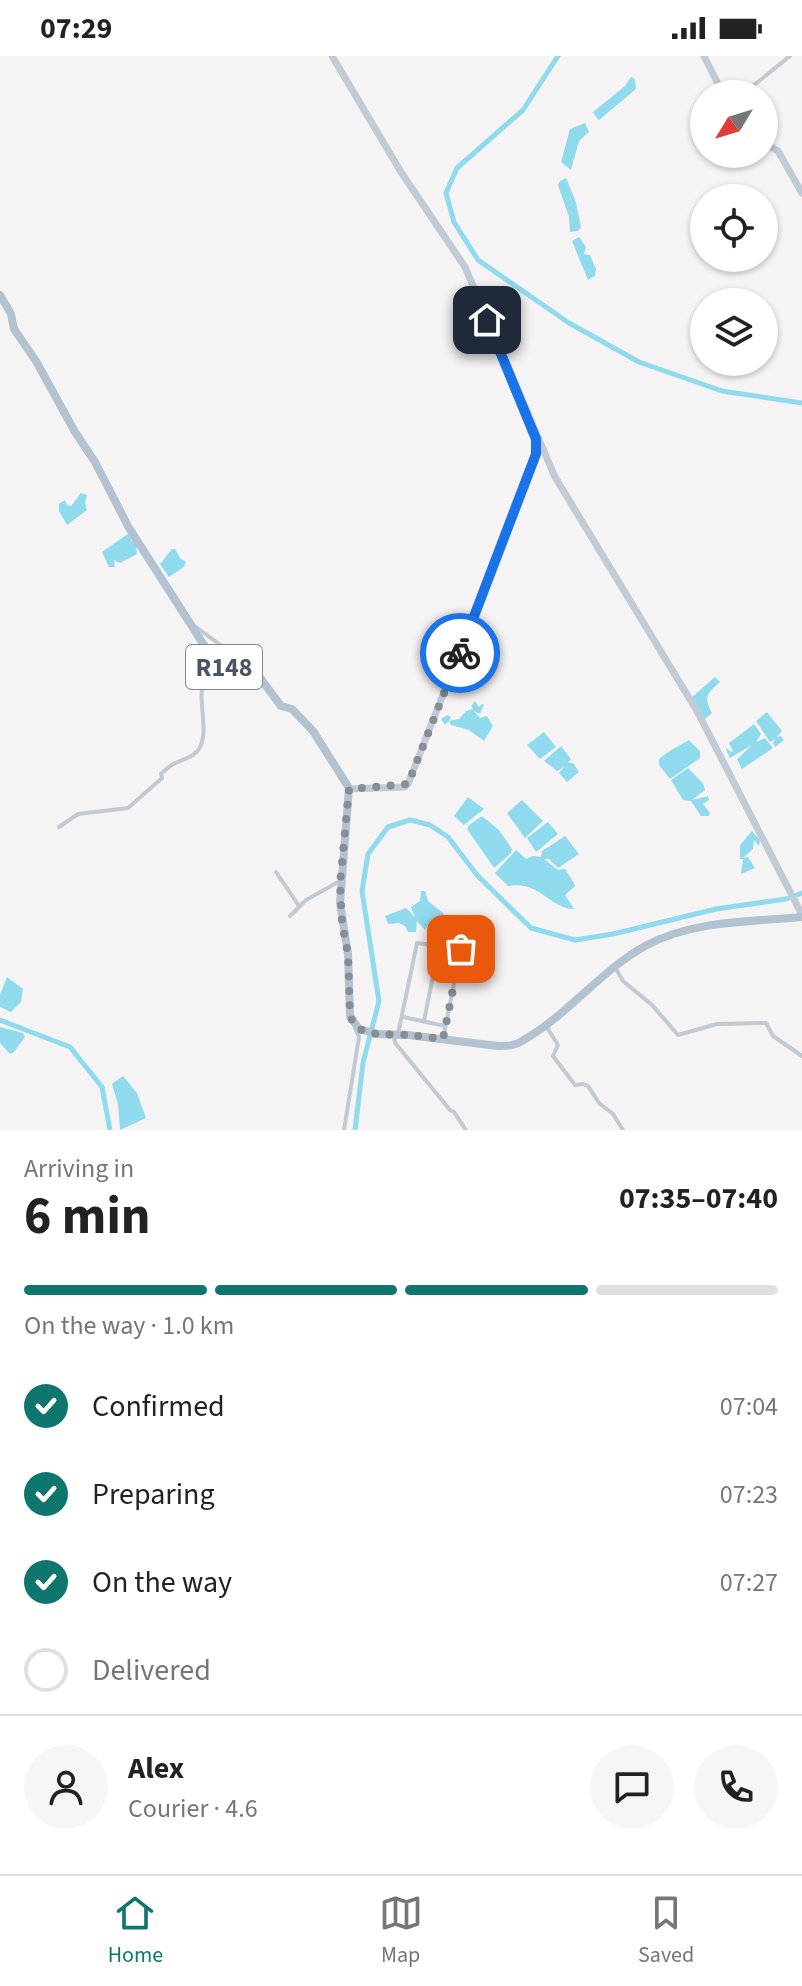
<!DOCTYPE html>
<meta charset="utf-8">
<style>
:root{--surface:#fff;--page:#f6f6f6;--text:#222;--muted:#767676;--line:#e0e0e0;--accent:#0f766e}
body{margin:0;font-family:"Source Sans 3",sans-serif;background:var(--page);color:var(--text);height:100vh;display:flex;flex-direction:column;font-size:30px;white-space:nowrap}
*{box-sizing:border-box;margin:0}
p{font-size:26px;color:var(--muted)}
.icon{flex:none;width:44px;height:44px;fill:none;stroke:currentColor;stroke-width:2;stroke-linecap:round;stroke-linejoin:round}
.map{position:relative;height:1074px;overflow:hidden}
.sheet{display:flex;flex-direction:column;background:var(--surface);flex:1}
.sheet>*{flex:none}
.needle{width:52px;rotate:232deg}
.controls{position:absolute;left:690px;top:24px;display:grid;gap:16px}
.controls a{display:grid;place-items:center;width:88px;height:88px;border-radius:50%;background:var(--surface);box-shadow:0 2px 6px #0004;font-size:40px}
.pin{position:absolute;display:grid;place-items:center;width:68px;height:68px;color:#fff;margin:-34px;border-radius:16px;box-shadow:0 4px 12px #0006}
.courier{position:absolute;display:grid;place-items:center;width:80px;height:80px;margin:-40px;border:6px solid #1a73e8;border-radius:50%;background:#fff;color:#222;box-shadow:0 2px 10px #0007}
.head em{font-style:normal;font-weight:700}
.head div{display:flex;flex-direction:column-reverse}
.head{display:flex;align-items:center;justify-content:space-between;height:136px;padding:0 24px}
h1{font-size:52px;font-weight:700;line-height:60px}
.bar{display:grid;grid-template-columns:repeat(4,1fr);gap:12px 8px;align-content:center;height:96px;padding:0 24px}
.bar i{height:10px;border-radius:6px;background:var(--line)}
.bar .current{background:var(--accent)}
.bar p{grid-column:span 4}
.line{display:flex;align-items:center;gap:20px;padding:0 24px;border-top:2px solid var(--line)}
.line div{flex:1}
.round{display:grid;place-items:center;flex:none;width:84px;height:84px;border-radius:42px;background:var(--page)}
ol{padding:0 24px;list-style:none}
li{display:flex;align-items:center;gap:24px;height:88px}
li p{margin-inline-start:auto}
li .icon{padding:8px;border-radius:50%;background:var(--accent);color:#fff;stroke-width:4}
li:last-child{color:var(--muted)}
li i{width:44px;height:44px;border:4px solid var(--line);border-radius:50%}
.status{display:flex;justify-content:space-between;align-items:center;height:56px;padding:0 40px;background:var(--surface);direction:ltr}
.status svg{height:22px;fill:currentColor}
.tabs{display:flex;justify-content:space-around;align-items:center;height:112px;border-top:2px solid var(--line);background:var(--surface);font-size:22px;color:var(--muted)}
.tabs a{display:grid;justify-items:center;gap:4px}
.tabs .current{color:var(--accent)}
.map>svg:first-child{display:block}
</style>
<div class="status"><b>07:29</b><svg viewBox="0 0 49 12"><path d="M0 12V9h3v3zM5 12V6h3v6zM10 12V3h3v9zM15 12V0h3v12zM26 1h20v11H26zM47 4h2v5h-2z"/></svg></div>
<div class="map">
<svg width="802" height="1074" viewBox="0 0 802 1074">
<rect width="100%" height="100%" fill="#f5f3f3"/>
<g fill="#90daee">
<path d="M631,21L635,23L636,33L599,64L597,62L593,56L625,30Z"/>
<path d="M585,67L589,76L579,85L571,114L561,106L570,73Z"/>
<path d="M566,122L576,146L581,171L578,175L570,176L569,161L558,129L560,125Z"/>
<path d="M579,181L586,191L584,198L590,199L596,213L595,220L588,224L572,185Z"/>
<path d="M81,437L87,439L85,447L87,454L67,469L59,455V448L65,444L67,449L71,450Z"/>
<path d="M129,477L133,480L131,485H136L137,498L120,507L114,504L115,511H109L102,496Z"/>
<path d="M172,493H175L180,502L186,506L184,511L169,521L160,508Z"/>
<path d="M715,621L720,626C706,638 704,641 712,657L705,663L692,641Z"/>
<path d="M475,645L479,651L482,648L484,649L480,658L474,655L480,662L487,660L493,670L484,685L469,674L451,669L449,665L445,669L441,663L447,659L451,661L449,665L459,663L466,655L473,653L471,650Z"/>
<path d="M767,656L782,675L777,681L781,680L784,684L775,691L773,687L775,683L770,686L756,665Z"/>
<path d="M754,668L761,678L756,686L765,682L773,692L742,713L737,703L752,689L730,702L725,691L731,696L733,695L729,687Z"/>
<path d="M544,676L556,691L540,703L527,689Z"/>
<path d="M689,684L700,695V702L670,723L659,709V703C668,695 679,690 689,684Z"/>
<path d="M561,690L571,703L568,707H573L579,716L567,726L559,717L564,711L557,715L544,705Z"/>
<path d="M688,712L703,727L705,734L692,744L708,740L709,744L703,748L710,757L709,760H701L691,745L683,744L671,724Z"/>
<path d="M468,741L484,753L464,769L454,760Z"/>
<path d="M522,744L543,765L525,782L507,757Z"/>
<path d="M482,760L499,774L512,793L511,797L494,812L467,773L469,769Z"/>
<path d="M548,766L558,778L536,796L527,782Z"/>
<path d="M752,775L760,784L759,790L754,784L753,793L743,802L748,801L755,812L741,818L743,803H740V789Z"/>
<path d="M565,780L579,798L558,812L549,803H544L558,814L565,813L574,827L575,830L565,839L574,853C550,853 540,824 508,830L495,817L516,794L526,803L533,800L541,801L542,795Z"/>
<path d="M421,835H425L428,845L444,858L446,865L430,866L425,874L417,865L416,876H408L405,870L399,867L388,868L385,860L406,852L415,861L411,851L420,845Z"/>
<path d="M7,921L23,933L21,946L11,956L0,951V939Z"/>
<path d="M0,971L23,977L25,981L13,997L10,998L0,987Z"/>
<path d="M123,1020L137,1037L146,1062L120,1074L118,1048L112,1028Z"/>
</g>
<g fill="none" stroke-linecap="round" stroke-linejoin="round">
<g stroke="#90daee" stroke-width="5">
<path d="M558,0L523,54L457,112L446,137L454,166L478,204L569,267L639,306L722,335L802,347"/>
<path d="M0,964L70,991L102,1031L110,1074"/>
<path d="M355,1074L363,1007L379,945L362,835L368,798L388,771L410,764L430,769L448,781L477,819L531,872L575,884L613,878L716,853L786,843L802,837"/>
</g>
<g stroke="#c1cad2" stroke-width="4">
<path d="M743,38L790,0"/>
<path d="M196,571L237,601"/>
<path d="M59,771L78,758L128,752L162,722L161,718C175,704 179,707 193,699C212,687 199,652 202,633L225,612"/>
<path d="M276,816L299,850"/>
<path d="M290,860L306,844L340,825"/>
<path d="M615,911L623,925L652,949L678,979L717,968L761,967H766L773,980L802,1000"/>
<path d="M403,961L445,970"/>
<path d="M424,965L439,890L461,893L443,983"/>
<path d="M546,970L558,989L553,1000L575,1029L583,1028L588,1030L599,1047L613,1058L623,1074"/>
<path d="M398,978L417,887L439,890"/>
<path d="M393,979L396,988L450,1054L454,1056L466,1074"/>
<path d="M344,1074L359,981L355,972"/>
</g>
<g stroke="#c1cbd6" stroke-width="7">
<path d="M332,0L401,116L465,211L555,421L697,655L802,859"/>
<path d="M704,0L723,38"/>
<path d="M764,87L778,95L802,137"/>
<path d="M349,733L405,731L408,728L534,406L536,385"/>
</g>
<path stroke="#b3c2d1" stroke-width="8" d="M0,239L11,258L14,273L36,305L75,376L95,406L129,472L218,611H226L241,601L246,603L281,650L292,653L313,675L349,732L340,847L348,898L350,960L359,973L378,978L408,979L498,990C507,990 515,990 522,985C567,960 599,916 645,890C692,864 750,866 802,861"/>
</g>
<g fill="none" stroke-linecap="round" stroke-linejoin="round">
<path stroke="#868d94" stroke-width="8" stroke-dasharray="0 14.4" d="M460,597L408,728L349,733L340,828L342,867L348,898L350,960C359,984 388,977 409,979C420,980 432,982 443,983L461,893"/>
<path stroke="#1a73e8" stroke-width="10" d="M460,597L536,398V383L487,264"/>
</g>
<g text-anchor="middle" stroke-width="6" stroke-linejoin="round" paint-order="stroke">
<rect fill="#fff" stroke="#808990" stroke-width="2" x="186" y="589" width="76" height="44" rx="6"/>
<g font-size="26" font-weight="bold" fill="#4a5661">
<text x="224" y="620">R148</text>
</g>
</g>
</svg>
<div class="controls">
<a><svg class="needle" viewBox="-14 -14 28 28"><path d="M0-13l5 13h-10z" fill="#e53935"/><path d="M0 13l5-13h-10z" fill="#767676"/></svg></a>
<a><svg class="icon" aria-label="locate" viewBox="0 0 24 24"><circle cx="12" cy="12" r="6"/><path d="M12 2v4M12 18v4M2 12h4M18 12h4"/></svg></a>
<a><svg class="icon" aria-label="layers" viewBox="0 0 24 24"><path d="M12 4l9 5-9 5-9-5zM3 14l9 5 9-5"/></svg></a>
</div>
<div class="pin" style="left:461px;top:893px;background:#ea580c"><svg class="icon" aria-label="bag" viewBox="0 0 24 24"><path d="M5 8h14l-1 12H6zM9 8a3 3 0 0 1 6 0"/></svg></div>
<div class="pin" style="left:487px;top:264px;background:#1f2937"><svg class="icon" aria-label="home" viewBox="0 0 24 24"><path d="M3 11l9-7 9 7M6 9v11h12V9"/></svg></div>
<div class="courier" style="left:460px;top:597px"><svg class="icon" aria-label="bike" viewBox="0 0 24 24"><circle cx="6" cy="16" r="4"/><circle cx="18" cy="16" r="4"/><path d="M6 16l4-8h5l3 8M10 8l3 8H6M13 5h3"/></svg></div>
</div>
<section class="sheet">
<div class="head"><div><h1>6 min</h1><p>Arriving in</p></div><em>07:35–07:40</em></div>
<div class="bar"><i class="current"></i><i class="current"></i><i class="current"></i><i></i><p>On the way · 1.0 km</p></div>
<ol>
<li><svg class="icon" aria-label="check" viewBox="0 0 24 24"><path d="M5 12l5 5 9-10"/></svg>Confirmed<p>07:04</p></li>
<li><svg class="icon" aria-label="check" viewBox="0 0 24 24"><path d="M5 12l5 5 9-10"/></svg>Preparing<p>07:23</p></li>
<li><svg class="icon" aria-label="check" viewBox="0 0 24 24"><path d="M5 12l5 5 9-10"/></svg>On the way<p>07:27</p></li>
<li><i></i>Delivered</li>
</ol>
<div class="line" style="height:144px"><a class="round"><svg class="icon" aria-label="person" viewBox="0 0 24 24"><circle cx="12" cy="8" r="4"/><path d="M4 21q1-7 8-7t8 7"/></svg></a><div><b>Alex</b><p>Courier · 4.6</p></div><a class="round"><svg class="icon" aria-label="chat" viewBox="0 0 24 24"><path d="M4 5h16v11H9l-5 4z"/></svg></a><a class="round"><svg class="icon" aria-label="phone" viewBox="0 0 24 24"><path d="M5 4h4l2 5-3 2q2 4 5 5l2-3 5 2v4C11 20 4 13 5 4z"/></svg></a></div>
</section>
<nav class="tabs">
<a class="current"><svg class="icon" aria-label="home" viewBox="0 0 24 24"><path d="M3 11l9-7 9 7M6 9v11h12V9"/></svg>Home</a>
<a><svg class="icon" aria-label="map" viewBox="0 0 24 24"><path d="M3 6l6-2 6 2 6-2v14l-6 2-6-2-6 2zM9 4v14M15 6v14"/></svg>Map</a>
<a><svg class="icon" aria-label="saved" viewBox="0 0 24 24"><path d="M7 4h10v16l-5-4-5 4z"/></svg>Saved</a>
</nav>
